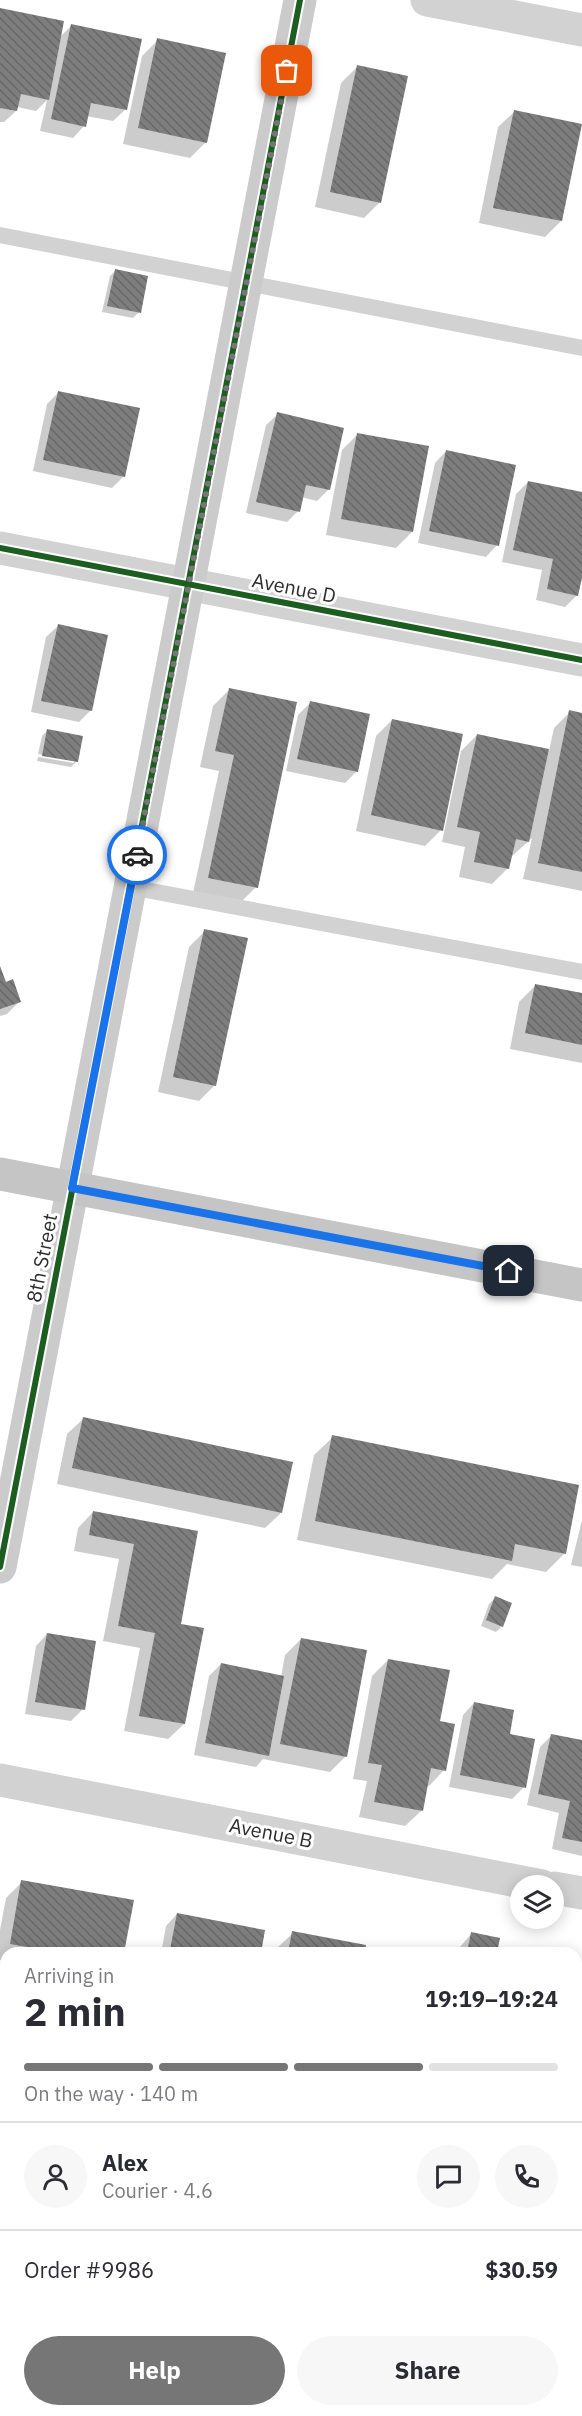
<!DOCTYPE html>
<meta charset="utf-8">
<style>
:root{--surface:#fff;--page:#f7f7f7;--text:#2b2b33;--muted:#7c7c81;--line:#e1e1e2;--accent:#767676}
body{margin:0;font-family:"IBM Plex Sans",sans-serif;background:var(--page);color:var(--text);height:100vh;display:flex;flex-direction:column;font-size:22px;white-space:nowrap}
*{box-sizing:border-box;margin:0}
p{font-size:20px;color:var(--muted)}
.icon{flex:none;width:33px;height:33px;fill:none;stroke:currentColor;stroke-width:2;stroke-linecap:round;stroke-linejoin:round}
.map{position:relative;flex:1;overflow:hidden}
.sheet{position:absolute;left:0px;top:1947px;width:582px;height:470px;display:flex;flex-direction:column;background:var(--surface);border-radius:18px 18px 0 0;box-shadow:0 3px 15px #0003}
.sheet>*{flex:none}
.controls{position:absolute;left:510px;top:1875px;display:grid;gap:12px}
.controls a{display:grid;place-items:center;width:54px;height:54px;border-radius:50%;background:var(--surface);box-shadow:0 3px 15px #0003;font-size:30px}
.pin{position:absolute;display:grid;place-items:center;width:51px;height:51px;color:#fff;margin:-26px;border-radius:12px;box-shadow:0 3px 9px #0006}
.courier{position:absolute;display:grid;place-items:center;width:60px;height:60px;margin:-30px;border:4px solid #1a73e8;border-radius:50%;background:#fff;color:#222;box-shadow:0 2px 8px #0007}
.head em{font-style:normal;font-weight:800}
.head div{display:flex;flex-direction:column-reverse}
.head{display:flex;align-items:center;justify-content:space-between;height:102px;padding:0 24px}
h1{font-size:39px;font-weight:800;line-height:45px}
.bar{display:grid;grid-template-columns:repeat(4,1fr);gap:9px 6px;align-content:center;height:72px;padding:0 24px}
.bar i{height:8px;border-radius:4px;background:var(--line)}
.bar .current{background:var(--accent)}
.bar p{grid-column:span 4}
.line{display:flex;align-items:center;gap:15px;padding:0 24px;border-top:2px solid var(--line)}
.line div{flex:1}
.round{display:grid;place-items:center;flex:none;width:63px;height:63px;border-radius:32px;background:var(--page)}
.button{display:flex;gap:12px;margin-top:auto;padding:12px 24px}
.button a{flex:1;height:69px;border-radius:36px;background:var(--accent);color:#fff;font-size:24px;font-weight:800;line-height:69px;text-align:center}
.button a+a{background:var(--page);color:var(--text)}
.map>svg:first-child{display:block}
</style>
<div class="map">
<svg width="582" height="2416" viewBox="0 0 582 2416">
<defs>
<pattern id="building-back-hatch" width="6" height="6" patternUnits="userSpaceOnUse" patternTransform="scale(1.5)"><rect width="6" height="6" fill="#7e7e7e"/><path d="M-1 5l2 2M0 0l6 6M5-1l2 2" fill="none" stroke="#686868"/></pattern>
</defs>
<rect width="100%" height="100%" fill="#fff"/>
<g fill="#0003">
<path d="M0,10L59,38L72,25L125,110L113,121L86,116L84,126L73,138L40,131L47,100L36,111L17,107L16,111L4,122H0Z"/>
<path d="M158,40L206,142L190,158L123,144L142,56Z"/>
<path d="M357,67L380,202L364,218L315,207L341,83Z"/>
<path d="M514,112L561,221L545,237L479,223L498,127Z"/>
<path d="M116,270L139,312L133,318L102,312L110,276Z"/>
<path d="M58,393L124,476L112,488L33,471L47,404Z"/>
<path d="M278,414L329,489L317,501L301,497L298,511L287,522L246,513L266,425Z"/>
<path d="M358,434L412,532L396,548L326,535L342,450Z"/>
<path d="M446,451L497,545L486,557L418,543L435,463Z"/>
<path d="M528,482L582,494V571L577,595L565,607L536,600L542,570L502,562L516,494Z"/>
<path d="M58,626L90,711L79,722L31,712L46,637Z"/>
<path d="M229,690L256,887L240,903L193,893L219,771L200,767L213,706Z"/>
<path d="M310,703L356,772L345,783L286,771L298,715Z"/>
<path d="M570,712L582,715V891L523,879L532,838L511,857L508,868L492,884L459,877L465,847L442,842L461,751L477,735L549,751L554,728Z"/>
<path d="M392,720L441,830L425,846L356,831L376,736Z"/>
<path d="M48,730L77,761L71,767L37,761L38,757L74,763V760L38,754L42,736Z"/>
<path d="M205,931L215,1085L199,1101L158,1092L189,947Z"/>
<path d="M0,970L5,984L19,1002L7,1014L0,1016Z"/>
<path d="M535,986L582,995V1063L510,1049L519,1002Z"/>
<path d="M83,1419L281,1513L265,1528L57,1484L67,1434Z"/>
<path d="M333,1437L564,1554L546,1572L507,1564L492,1579L297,1540L314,1455Z"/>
<path d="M93,1512L196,1532L179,1625L184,1724L168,1739L124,1731L140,1648L103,1641L119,1559L74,1551L78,1528Z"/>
<path d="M582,1520V1567L571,1565Z"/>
<path d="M495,1598L502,1626L496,1632L481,1626L489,1604Z"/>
<path d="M47,1634L83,1709L71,1721L25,1714L36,1646Z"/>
<path d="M301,1639L346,1756L330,1772L263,1759L256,1767L194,1755L209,1676L221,1664L281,1677L285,1655Z"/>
<path d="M388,1660L438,1722L444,1770L429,1786L426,1785L421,1811L405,1826L359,1817L367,1781L353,1779L372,1676Z"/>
<path d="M474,1703L508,1735L524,1787L512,1799L449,1787L463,1715Z"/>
<path d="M552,1735L582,1742V1856L552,1849L559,1813L527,1805L540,1747Z"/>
<path d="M22,1882L123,1953H6V1961L0,1960V1930L6,1898Z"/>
<path d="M177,1914L259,1953H161L166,1926Z"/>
<path d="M293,1933L363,1953H276L277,1948Z"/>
<path d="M471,1934L495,1953H455Z"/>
<path d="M4,1974L6,1975V2025L0,2024V1978Z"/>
<path d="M576,2001L579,2002L576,2018Z"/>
<path d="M582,2047V2158L576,2157V2079Z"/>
<path d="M576,2302L582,2303V2408L574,2416L550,2412L547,2416H499L500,2410H576Z"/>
</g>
<g fill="url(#building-back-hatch)">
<path d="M0,8L64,21L49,100L21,94L17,111L0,108Z"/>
<path d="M71,24L142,39L127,110L91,103L86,127L51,119Z"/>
<path d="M157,38L226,53L207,143L138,128Z"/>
<path d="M357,65L408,76L381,203L330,192Z"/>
<path d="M514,110L582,124L562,221L493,208Z"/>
<path d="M115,269L148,276L141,313L107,306Z"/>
<path d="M58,391L140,408L125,477L43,460Z"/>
<path d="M277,412L344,428L330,490L306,485L300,512L256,502Z"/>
<path d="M357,433L429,446L413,532L341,519Z"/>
<path d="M446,450L516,465L499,546L429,531Z"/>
<path d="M528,481L582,492V578L578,596L547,589L553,559L513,550Z"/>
<path d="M58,624L108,635L92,711L41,701Z"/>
<path d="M229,688L297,702L258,888L208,878L234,755L215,751Z"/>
<path d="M310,701L370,714L358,772L297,759Z"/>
<path d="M569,710L582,713V872L538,863Z"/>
<path d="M392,719L463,734L443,831L371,815Z"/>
<path d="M47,729L83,736L78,762L42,756Z"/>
<path d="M477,734L549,749L529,842L516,839L509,869L474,862L480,832L457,827Z"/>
<path d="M204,929L248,938L216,1086L173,1077Z"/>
<path d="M0,966L6,982L13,979L21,1002L0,1009Z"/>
<path d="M535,984L582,993V1045L525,1033Z"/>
<path d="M83,1417L293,1462L282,1513L72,1468Z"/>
<path d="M332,1435L579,1485L566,1554L515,1544L512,1561L315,1521Z"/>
<path d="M93,1511L198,1531L181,1624L204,1628L185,1724L139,1716L155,1633L118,1626L134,1544L89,1535Z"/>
<path d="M495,1596L512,1603L503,1627L486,1620Z"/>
<path d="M47,1633L96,1641L85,1710L35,1702Z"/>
<path d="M301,1638L367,1650L347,1757L280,1744Z"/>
<path d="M388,1659L450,1670L440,1721L455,1724L446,1771L431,1768L423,1811L374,1802L382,1765L368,1763Z"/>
<path d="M221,1663L284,1676L269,1756L205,1743Z"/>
<path d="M474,1702L514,1710L510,1734L535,1739L526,1788L460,1775Z"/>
<path d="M551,1734L582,1740V1842L562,1838L570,1801L538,1794Z"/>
<path d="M21,1880L134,1900L124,1953H104L84,1949L83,1953H61L10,1944Z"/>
<path d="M177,1913L265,1930L261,1953H187L170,1950Z"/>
<path d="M292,1931L366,1945L365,1953H288Z"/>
<path d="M471,1932L500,1938L497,1953H467Z"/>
<path d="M4,1973H6V2012L0,2011V1993Z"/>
<path d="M576,2300L582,2301V2400L576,2399Z"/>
</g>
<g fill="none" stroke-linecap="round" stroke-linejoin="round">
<g stroke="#d2d2d2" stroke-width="16">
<path d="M0,235L582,348"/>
<path d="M130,887L582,972"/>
</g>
<g stroke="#d2d2d2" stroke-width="33">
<path d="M427,0L582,30"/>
<path d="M0,548L582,660"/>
<path d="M0,1780L542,1886"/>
<path d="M554,1888L582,1893"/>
</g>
<g stroke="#cbcbcb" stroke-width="33">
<path d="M0,1567L300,0"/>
<path d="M0,2404L6,2405"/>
<path d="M34,2410L62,2416"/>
</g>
<path stroke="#c5c5c5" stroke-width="33" d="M0,1174L582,1285"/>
<defs>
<g id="cycleway">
<path d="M0,548L582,660"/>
<path d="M0,1567L300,0"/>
</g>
</defs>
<use href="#cycleway" stroke="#fff" stroke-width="10"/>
<use href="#cycleway" stroke="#1b5e20" stroke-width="6"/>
</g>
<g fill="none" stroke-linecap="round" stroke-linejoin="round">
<path stroke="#767676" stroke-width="6" stroke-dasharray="0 10.8" d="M137,855L287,71"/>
<path stroke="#1a73e8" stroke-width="8" d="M137,855L72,1188L509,1271"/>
</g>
<g text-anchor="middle" stroke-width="6" stroke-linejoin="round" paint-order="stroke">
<g font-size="20" fill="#2d2d2d" stroke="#fff">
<text transform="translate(294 588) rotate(11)" y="7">Avenue D</text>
<text transform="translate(42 1258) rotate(-79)" y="7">8th Street</text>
<text transform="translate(271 1833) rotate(11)" y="7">Avenue B</text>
</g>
</g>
</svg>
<div class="controls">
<a><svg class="icon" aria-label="layers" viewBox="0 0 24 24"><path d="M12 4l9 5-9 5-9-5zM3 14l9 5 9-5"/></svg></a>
</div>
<div class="pin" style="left:287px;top:71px;background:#ea580c"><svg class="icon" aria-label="bag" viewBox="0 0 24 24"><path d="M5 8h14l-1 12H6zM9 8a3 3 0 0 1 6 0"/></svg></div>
<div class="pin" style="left:509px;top:1271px;background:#1f2937"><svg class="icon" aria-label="home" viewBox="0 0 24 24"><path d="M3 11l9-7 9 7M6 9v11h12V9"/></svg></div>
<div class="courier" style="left:137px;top:855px"><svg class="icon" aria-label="car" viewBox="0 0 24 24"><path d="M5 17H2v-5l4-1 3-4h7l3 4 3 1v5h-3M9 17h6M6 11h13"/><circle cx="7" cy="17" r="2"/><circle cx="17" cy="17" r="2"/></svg></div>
<section class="sheet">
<div class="head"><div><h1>2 min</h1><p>Arriving in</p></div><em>19:19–19:24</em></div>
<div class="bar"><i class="current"></i><i class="current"></i><i class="current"></i><i></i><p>On the way · 140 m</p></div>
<div class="line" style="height:108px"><a class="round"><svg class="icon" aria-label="person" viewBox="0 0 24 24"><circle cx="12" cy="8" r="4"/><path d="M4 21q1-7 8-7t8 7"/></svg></a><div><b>Alex</b><p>Courier · 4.6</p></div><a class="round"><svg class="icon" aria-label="chat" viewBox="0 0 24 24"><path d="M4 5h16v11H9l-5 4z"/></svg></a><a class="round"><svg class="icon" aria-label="phone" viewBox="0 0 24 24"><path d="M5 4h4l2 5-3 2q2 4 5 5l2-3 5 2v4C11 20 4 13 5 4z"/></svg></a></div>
<div class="line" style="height:78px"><div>Order #9986</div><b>$30.59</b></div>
<div class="button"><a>Help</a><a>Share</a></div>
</section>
</div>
